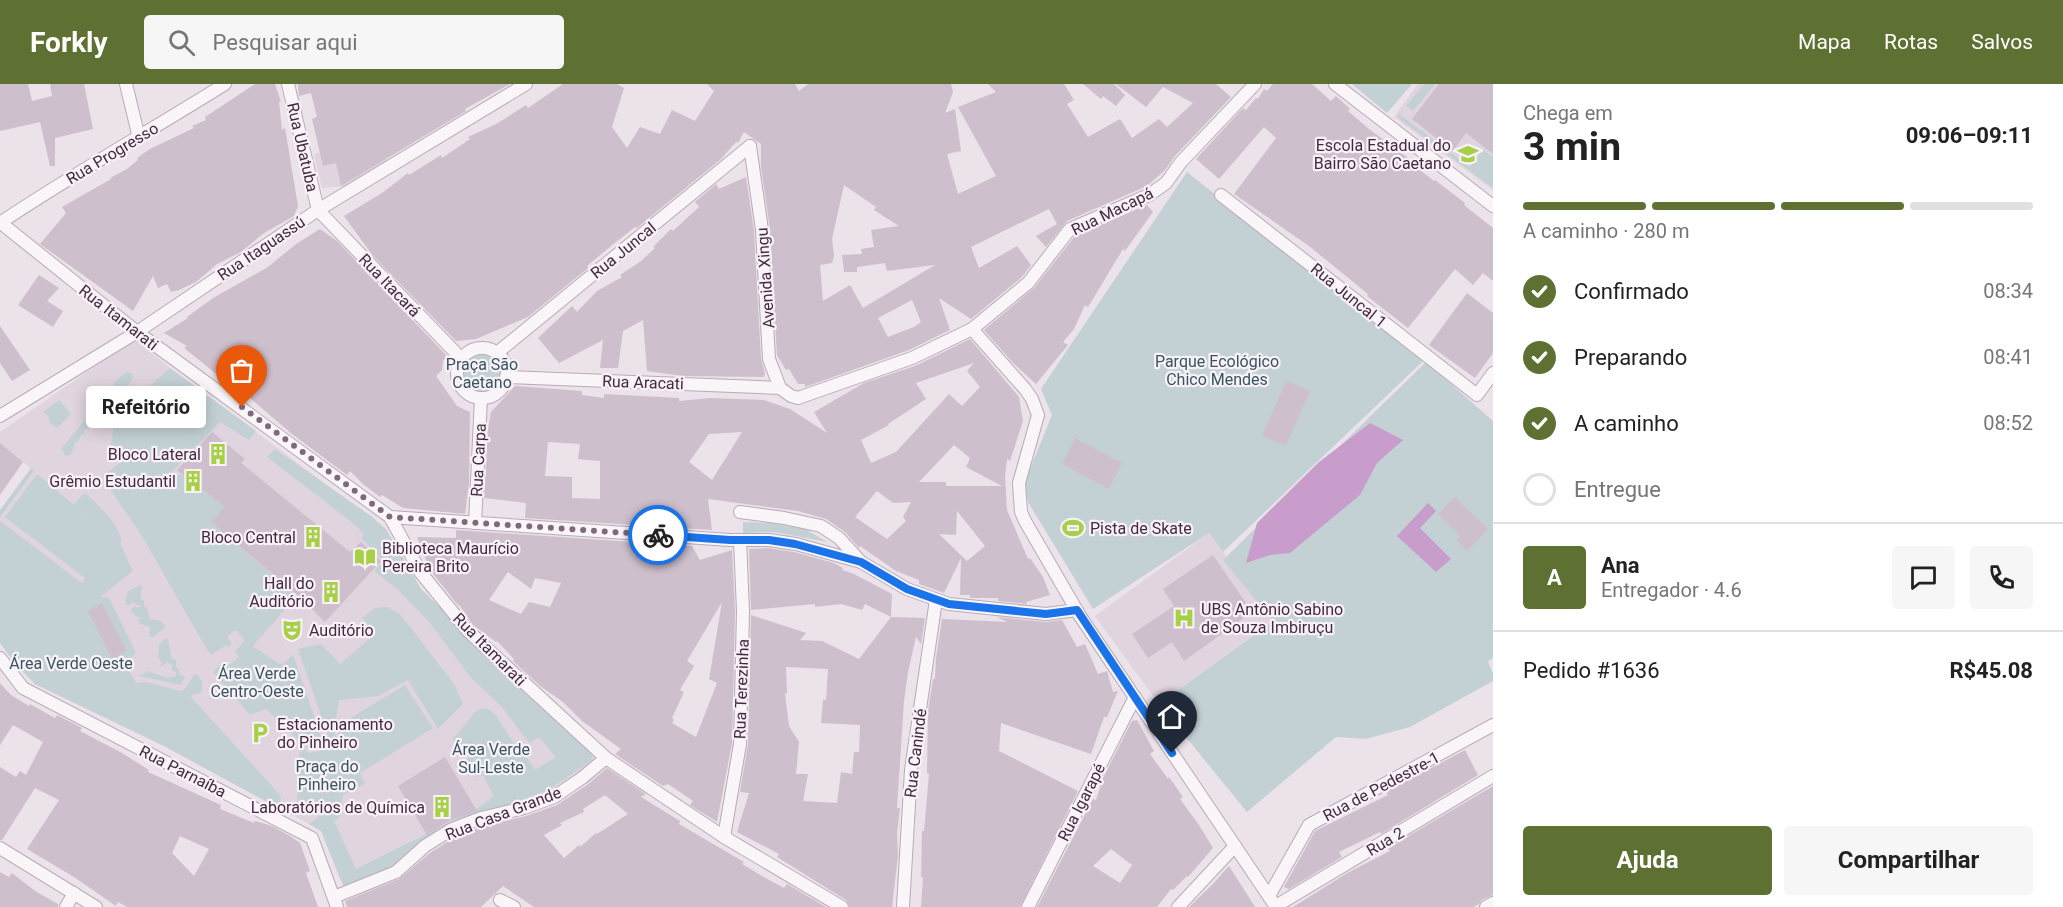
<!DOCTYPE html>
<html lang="pt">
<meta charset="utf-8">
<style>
:root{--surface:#fff;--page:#f6f6f6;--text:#222;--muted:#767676;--line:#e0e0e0;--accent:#5e7032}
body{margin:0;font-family:Roboto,sans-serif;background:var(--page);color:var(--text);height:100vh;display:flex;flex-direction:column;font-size:22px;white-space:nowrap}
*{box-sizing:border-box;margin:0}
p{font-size:20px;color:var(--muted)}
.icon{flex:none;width:33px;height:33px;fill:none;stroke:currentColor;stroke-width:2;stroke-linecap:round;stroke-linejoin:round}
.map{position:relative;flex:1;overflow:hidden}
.panel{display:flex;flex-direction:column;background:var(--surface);width:570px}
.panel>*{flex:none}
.pin{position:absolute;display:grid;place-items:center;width:51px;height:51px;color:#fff;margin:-62px -26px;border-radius:50% 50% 50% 0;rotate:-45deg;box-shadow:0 0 6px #0007}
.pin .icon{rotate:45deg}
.courier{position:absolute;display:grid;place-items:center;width:60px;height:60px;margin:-30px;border:4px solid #1a73e8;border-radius:50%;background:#fff;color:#222;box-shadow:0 2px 8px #0007}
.bubble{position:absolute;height:42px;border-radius:6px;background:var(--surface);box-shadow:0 3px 15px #0003;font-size:20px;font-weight:700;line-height:42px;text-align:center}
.summary em{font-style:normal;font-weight:700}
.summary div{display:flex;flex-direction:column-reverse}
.summary{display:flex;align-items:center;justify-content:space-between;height:102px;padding:0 30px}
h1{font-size:39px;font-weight:700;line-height:45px}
.bar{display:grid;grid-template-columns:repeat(4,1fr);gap:9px 6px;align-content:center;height:72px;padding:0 30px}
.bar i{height:8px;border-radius:4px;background:var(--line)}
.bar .current{background:var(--accent)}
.bar p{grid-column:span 4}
.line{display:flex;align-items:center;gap:15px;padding:0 30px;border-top:2px solid var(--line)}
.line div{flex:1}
.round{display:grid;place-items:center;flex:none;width:63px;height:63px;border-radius:6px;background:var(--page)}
ol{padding:0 30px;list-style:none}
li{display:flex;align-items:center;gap:18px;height:66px}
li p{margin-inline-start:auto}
li .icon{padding:6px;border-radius:50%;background:var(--accent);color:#fff;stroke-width:4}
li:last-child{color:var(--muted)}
li i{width:33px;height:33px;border:3px solid var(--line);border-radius:50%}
.cta{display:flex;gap:12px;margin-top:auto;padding:12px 30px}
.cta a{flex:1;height:69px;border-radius:6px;background:var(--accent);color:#fff;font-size:24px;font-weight:700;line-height:69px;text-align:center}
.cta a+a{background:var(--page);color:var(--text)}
header{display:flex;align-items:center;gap:36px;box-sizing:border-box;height:84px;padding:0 30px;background:var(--accent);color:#fff}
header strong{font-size:28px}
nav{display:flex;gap:33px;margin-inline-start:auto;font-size:21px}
.search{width:420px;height:54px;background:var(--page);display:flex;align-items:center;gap:15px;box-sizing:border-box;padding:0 21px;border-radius:6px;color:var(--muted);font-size:22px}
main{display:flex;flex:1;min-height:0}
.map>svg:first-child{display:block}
</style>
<header>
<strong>Forkly</strong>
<div class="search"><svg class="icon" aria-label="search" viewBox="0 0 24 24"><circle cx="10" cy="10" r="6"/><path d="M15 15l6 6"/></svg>Pesquisar aqui</div>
<nav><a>Mapa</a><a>Rotas</a><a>Salvos</a></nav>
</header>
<main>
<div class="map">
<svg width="1493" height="823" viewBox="0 0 1493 823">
<rect width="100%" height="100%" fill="#ebe2ea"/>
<g fill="#e0d4df">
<path d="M1418,0H1493V106L1394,33Z"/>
<path d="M373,58L390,80L346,102L322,104L314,70Z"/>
<path d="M135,255L170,284L386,445L421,505L596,675L558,704L545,710L476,731L344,804L326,758L321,747L311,741L164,662L35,600L16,581L0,559V435L34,387L0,359V348Z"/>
<path d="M1209,449L1273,536L1159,620L1095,532Z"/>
</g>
<g fill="#c3d1d5">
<path d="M1352,0H1412L1387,29Z"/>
<path d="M1424,0H1435L1413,27L1406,22Z"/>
<path d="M1399,30L1470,83L1483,66L1493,73V104L1397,33Z"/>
<path d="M1187,88L1423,277L1223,468L1209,449L1093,525L1028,418L1024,400L1052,331L1041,305Z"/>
<circle cx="482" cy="289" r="22"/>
<path d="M1426,278L1493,337V574L1488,577L1493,590V597L1410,643L1366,655L1336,653L1247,728L1159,620L1273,537L1223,476Z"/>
<path d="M170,284L256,347L249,356L220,338L159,401L166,397L169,400L180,390L202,408L204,406L224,423L211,438L297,512L253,562L279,580L285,579L293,570L323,659L318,664L309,666L266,625L250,631L213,588L225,576L229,581L239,573L235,567L245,557L236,546L227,552L232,560L228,563L226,561L211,571C187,533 166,493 143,454C130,433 114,414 103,392L120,379L111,360L115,333Z"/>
<path d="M127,288L132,289L133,293L129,300L103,327H99L98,332L94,333V339H89V344L85,345L84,350L80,352L79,357L75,359L71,371L66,372L61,365L120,293Z"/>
<path d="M59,316L71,330L57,344L49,338V333L43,328Z"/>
<path d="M275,365L371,432L386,445L421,505L481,564L592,669L593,673L591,677L548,706L497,725L382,788L344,804L321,747L309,740L320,732L297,723L300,661L309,669L320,667L327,660L325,655L328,652L298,565L321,560L340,580L376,549L362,534L375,524L387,523L401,531L454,600L463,620L438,645L408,596L378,612L339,616L334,649L338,654L339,641L405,601L433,644L360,689L365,700L343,711L339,734L334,737L356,785L476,725L494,712L483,691L475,693L466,675L472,672L467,662L453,659V655L474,629L480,625L486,624L495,630L520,669L523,668L535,686L556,673L539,653L529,659L503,624L472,595L430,539L397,505L374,487L383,477L361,454L364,450L354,440L267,373Z"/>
<path d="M31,384L34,387L0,434V426Z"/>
<path d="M37,390L94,437L74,420L85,409C100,423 118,438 122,458L119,457L133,487L100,513H108L111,518L136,569L128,576L126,582L136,599L146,598L181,607L186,604L195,589L202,597V608L190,612L281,712L280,725L164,662L35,600L16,581L0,559V437L82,499L85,494L5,433Z"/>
<path d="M743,438L770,439L805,445L827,458L774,448L743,449Z"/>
<path d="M141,501L142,504L140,515L144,517V522L147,524L150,535C158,537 163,535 165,544L153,553H150V543L140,540L138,536L142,534L135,532L134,528L131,530V525L135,522L139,524L140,522L132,518L128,522L126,521L127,518L125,517L128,507Z"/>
<path d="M164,555H168L172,575L176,576V583L178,584L180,590L185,593L181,601L139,592L148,587L167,594L176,592V588L172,586V579L168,580L167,577L163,582L160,581L162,579L158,573L159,561Z"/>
</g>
<g fill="#c99dcb">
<path d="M1370,339L1403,356L1377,379L1360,411L1290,469L1270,471L1246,479L1257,439L1319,378Z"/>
<path d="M1428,419L1436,427L1420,444L1451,475L1436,488L1397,452Z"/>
</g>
<g fill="#cebfcc" fill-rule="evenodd">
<path d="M0,0H28L32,17L52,12L50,0H84L93,45L55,54V82H50L40,38L0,47Z"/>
<path d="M255,0H275L281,18H279L282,46L285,44L298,122L294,132L264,149L241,168L217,180L196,198L179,206L171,208L167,200L158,204L153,192L133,227L40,160L66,129L62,123L111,95L110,94L127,85L138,76L137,74L150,65L194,44L192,42L206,36L205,33Z"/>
<path d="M298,0H510L465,25L466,27L341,102L336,79L323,82L312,35L317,33L311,9L299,12Z"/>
<path d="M563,0H617L624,4L612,43L627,64L640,43L660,50L672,26L695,37L714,7L707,0H795L799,7L808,0H951L953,8L945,29L955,25L961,67L947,70L958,110L996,92L958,23L996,8L988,0H1064L1074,16L1067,20L1088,53L1120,35L1132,54L1159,35L1167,43L1193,19L1163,3L1146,23L1116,0H1216L1231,13L1175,72L1165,86L1147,102L1067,137L1046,163L1036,152L1057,140L1049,125L971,163L979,184L1017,162L1031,181L1022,193L971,235L939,214L950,246L909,266L805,303V300H798L789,285L786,286L777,271L770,145L761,83V60L744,48L738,59L736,58L721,75L637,144L635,143L611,162L587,182L588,184L528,233L476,255L456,257L373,172L344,132L382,109L408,89L409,91L441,71L442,74L470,55L468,53L496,40L526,21L528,24ZM844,101L876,123L874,126L899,142L871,146L874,163L861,165L862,170L842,171L844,188H857V183L885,179L887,187L935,181L863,224L850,201L823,217L820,181L832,179L834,172L832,155ZM912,216L921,238L914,243L888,253L878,234Z"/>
<path d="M1083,0H1114L1125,11L1116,22L1103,12L1101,15Z"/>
<path d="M1273,0H1312L1331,17L1336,12L1350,25L1348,27L1369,45L1408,74L1407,76L1434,97L1435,96L1465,119L1464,121L1493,144V197L1483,189L1473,201L1455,185L1408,244L1367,212L1368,210L1309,162L1234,110L1276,54L1264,43L1219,95L1196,75L1243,24L1246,26L1256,14L1258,15L1264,5L1267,7Z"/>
<path d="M1439,0H1493V70L1466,49L1453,67L1412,35Z"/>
<path d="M746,93L754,147L761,275L765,289L764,293L683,292L647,287L643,236L623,247L618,284H600L603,256L559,279L538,254L572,222L577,228L597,207L622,193L620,191L641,177L655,164L653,163L671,145L673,147L699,123L695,118L716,100L719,105Z"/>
<path d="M1147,121L1153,128L1125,167L1123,165L1088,223L1085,221L1074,245L1063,258L1068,261L1036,300L1013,279L984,246L985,245L1034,204L1075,152Z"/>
<path d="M320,145L337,157L447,272L443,277L442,286L436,292L457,322L470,328L469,399L465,430L403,424L382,411L380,413L363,400L350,387L347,391L292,350L250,314L252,310L226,294L225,297L184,264L187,262L164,249L188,234L187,233L213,214L268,183L296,160Z"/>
<path d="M39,191L59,204L47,217L63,227L53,243L18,221Z"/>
<path d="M1467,209L1493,229V269L1475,294L1429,261Z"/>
<path d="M0,242L30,286L12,297L0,279Z"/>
<path d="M970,255L1019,313L1023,337L1010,377L1007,375L1005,393L1007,426L1028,475L1030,474L1043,493L1050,511L1026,518L1027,520L998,517V514H970V511H960L961,474L944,509L919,500V496L896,487L860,462L859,464L845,448L826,435L798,427L708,415L712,446L525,434L526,419L484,414L488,345L491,328L515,302L582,307V311L604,314V310L679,314V317L710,314L764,316L790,325L827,349L814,328L864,299L915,282ZM974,279L967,287L980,303L962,322L949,310L896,368L871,379L861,356L889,341L888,340L926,315L916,299ZM742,348L712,396L689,378L709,350ZM548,358L580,360L578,375L600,377V415L572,414V393L545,392ZM954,361L970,374L966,383L1002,402H946V398H919ZM877,407L893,419L911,418L903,433L906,437L887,455L855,433ZM957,427L985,462L967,477L939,450L956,451Z"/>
<path d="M1286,297L1310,307L1286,362L1262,352Z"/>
<path d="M212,348L245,375L241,379L350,468L361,458L381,477L325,538L303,516L211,438L224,423L204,406L202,408L177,386Z"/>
<path d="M1075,354L1122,379L1109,405L1062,380Z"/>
<path d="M0,359L23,378L0,411Z"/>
<path d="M1455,413L1488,445L1467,467L1456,456L1460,452L1438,430Z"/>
<path d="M456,446L692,462L700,476L732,466L735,527L732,659L717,738L690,721L693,717L668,700L663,702L615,670L621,665L582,637L563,618L540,602L513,577L514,575L497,557L496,558L473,541L460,522L457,520L430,486L417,453L456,454ZM508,488L531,505L535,494L561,499L550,523L529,518L521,530L489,516ZM722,518L709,595L717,599L696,653L672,639L674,636L672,634L684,608L680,606L694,582L687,577Z"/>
<path d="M768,464L794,468L834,479L843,484L842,486L854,490L892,510L891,533L925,534L921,560L916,553L908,588L904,617L897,724H900L897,749L898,771L892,823H850L846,816L777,773L779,770L737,748L749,709L740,708L748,660L751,531L806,549L800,556L822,557L859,575L891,533L865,520L862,526L841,520L815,523V520L751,526L749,465ZM786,583L828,585L826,616H823L821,639L860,641L859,668H854L852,690L841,688L837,719L803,717L808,690H796L799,658L789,642L785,609L787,610Z"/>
<path d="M1213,471L1252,528L1184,577L1172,558L1148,574L1132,550L1174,522L1163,505Z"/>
<path d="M102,519L127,567L112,575L88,527Z"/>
<path d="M997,533L1045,538L1062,536L1077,563L1085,560L1098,590L1107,587L1113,608L1118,607L1107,633H1104L1091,670L1001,639L999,667L1078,707L1020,823H921L923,793H921L922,747H924L929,690L927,689L928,627L933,595H935L936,574L942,535L1007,538Z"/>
<path d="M0,599L11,611L29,622L30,620L55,634L57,631L82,644L80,647L122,669L149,686L148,688L221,721L220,725L254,739L255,737L272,742L290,752L300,759L310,787L306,789L318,823H127L118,818L116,822L74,793L27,765L59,716L35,704L2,756H0V683L16,693L20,687L26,691L43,658L13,641L0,661ZM180,752L209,765L194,792L172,769Z"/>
<path d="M1137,636L1154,667L1150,670L1168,695L1169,693L1183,713L1180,715L1199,741L1213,764L1188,793L1187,792L1173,806L1171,805L1157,823H1037L1093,715L1096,716L1104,692L1132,637ZM1111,765L1132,781L1120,799L1093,782Z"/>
<path d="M1465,666L1478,691L1381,750L1380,748L1339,768L1342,773L1289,805L1284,803L1315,747L1388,711L1386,708Z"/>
<path d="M445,673L477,727L449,737L427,751L398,702Z"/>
<path d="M607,684L646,710L641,713L680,737L679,740L744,778L742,780L762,792L784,804L787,800L826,823H534L503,802L481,823H347L345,817L399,795L430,769L456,752L483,742L526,732L557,721L587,701ZM605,711L628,730L597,750L596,749L580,763L579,761L564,774L544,751L562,741L560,739L584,728L583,725Z"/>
<path d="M1493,702V811L1482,816L1479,820L1473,823H1293L1349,788L1390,767L1388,764Z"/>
<path d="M1229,782L1255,823H1189L1211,802Z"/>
<path d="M0,788L9,793L12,789L35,807L58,820V823H0Z"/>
</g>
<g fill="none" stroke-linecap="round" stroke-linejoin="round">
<defs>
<g id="street">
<path d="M126,0L139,54"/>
<path d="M288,0L318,126L454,267L461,276"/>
<path d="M1335,0L1493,122"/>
<path d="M750,62L762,146L769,275L780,304L791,312L798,314L912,274L972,245L1028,199L1070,145L1149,111L1166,99L1181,78L1255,0"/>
<path d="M1221,111L1477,311L1493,289"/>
<path d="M0,139C73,90 150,47 225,0"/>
<path d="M1,139L137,248L390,433L421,489L468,547L606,674L724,753L842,823"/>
<path d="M972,245L1025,305L1032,315L1038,331L1019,399L1021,428L1025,437L1080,532L1276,823"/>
<circle cx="482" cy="289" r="25"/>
<path d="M497,269L750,62"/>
<path d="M506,293L780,304"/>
<path d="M0,332L137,248L318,126L526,0"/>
<path d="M740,428L784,434L821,442L839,454L861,478L907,505L949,520L1046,530L1077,526"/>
<path d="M390,433L730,456H769L796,460L861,478"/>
<path d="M475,439L481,314"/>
<path d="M0,574L23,604L312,754L337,823"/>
<path d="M724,753L740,660L743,527L740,456"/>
<path d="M0,764L96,823"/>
<path d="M1269,812L1309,741L1493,641"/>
<path d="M334,813L396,788L425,762L452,745L481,734L524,724L554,713L582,694L606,674"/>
<path d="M500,816L514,823"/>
<path d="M1276,822L1493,692"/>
<path d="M66,823L74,809"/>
<path d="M903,823L911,686L936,516"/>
<path d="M1028,823L1135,613"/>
<path d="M1178,823L1235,762"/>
<path d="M1486,823L1493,819"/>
</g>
</defs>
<use href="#street" stroke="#b9abb7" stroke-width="14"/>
<use href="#street" stroke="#f9f5f8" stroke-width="12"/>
</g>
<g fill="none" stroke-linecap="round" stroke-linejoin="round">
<path stroke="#7e6a7c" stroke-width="6" stroke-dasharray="0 10.8" d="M242,323L390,433L658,451"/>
<path stroke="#1a73e8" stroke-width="8" d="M658,451L730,456H769L795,460L861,478L907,505L949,520L1046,530L1077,526L1172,669"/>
</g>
<defs>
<symbol id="school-bare" viewBox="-9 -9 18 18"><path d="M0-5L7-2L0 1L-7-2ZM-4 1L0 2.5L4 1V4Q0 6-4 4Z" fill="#a7d046" stroke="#f8f2f8" stroke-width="2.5" paint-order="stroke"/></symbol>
<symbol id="building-bare" viewBox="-9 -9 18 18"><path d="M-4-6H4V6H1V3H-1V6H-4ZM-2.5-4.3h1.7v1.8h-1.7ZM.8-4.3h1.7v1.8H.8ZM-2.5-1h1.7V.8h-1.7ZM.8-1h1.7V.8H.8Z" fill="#a7d046" stroke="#f8f2f8" stroke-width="2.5" paint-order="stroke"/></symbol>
<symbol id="stadium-bare" viewBox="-9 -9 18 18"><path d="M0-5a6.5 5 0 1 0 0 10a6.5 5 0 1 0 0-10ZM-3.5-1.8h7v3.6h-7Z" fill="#a7d046" stroke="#f8f2f8" stroke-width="2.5" paint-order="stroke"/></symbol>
<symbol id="library-bare" viewBox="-9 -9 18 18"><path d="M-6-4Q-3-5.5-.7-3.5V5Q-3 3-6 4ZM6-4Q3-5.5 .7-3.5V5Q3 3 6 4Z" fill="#a7d046" stroke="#f8f2f8" stroke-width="2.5" paint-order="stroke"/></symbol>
<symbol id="hospital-bare" viewBox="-9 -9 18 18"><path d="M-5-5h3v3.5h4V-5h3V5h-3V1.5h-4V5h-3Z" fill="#a7d046" stroke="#f8f2f8" stroke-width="2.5" paint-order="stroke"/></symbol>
<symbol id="theatre-bare" viewBox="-9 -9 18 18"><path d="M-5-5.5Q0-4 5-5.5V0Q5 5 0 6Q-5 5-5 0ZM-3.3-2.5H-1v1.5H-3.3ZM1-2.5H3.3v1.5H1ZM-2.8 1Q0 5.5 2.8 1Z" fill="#a7d046" stroke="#f8f2f8" stroke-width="2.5" paint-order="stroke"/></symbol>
<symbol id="parking-bare" viewBox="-9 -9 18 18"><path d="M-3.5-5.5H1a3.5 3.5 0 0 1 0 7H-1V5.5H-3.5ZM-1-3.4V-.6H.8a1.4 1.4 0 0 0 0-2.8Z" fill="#a7d046" stroke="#f8f2f8" stroke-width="2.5" paint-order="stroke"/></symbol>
</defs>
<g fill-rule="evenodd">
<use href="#school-bare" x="1453" y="55" width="30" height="30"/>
<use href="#building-bare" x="203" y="355" width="30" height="30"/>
<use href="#building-bare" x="178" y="382" width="30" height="30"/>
<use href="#stadium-bare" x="1058" y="429" width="30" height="30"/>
<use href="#building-bare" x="298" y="438" width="30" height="30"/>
<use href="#library-bare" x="350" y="458" width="30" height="30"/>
<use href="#building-bare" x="316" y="493" width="30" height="30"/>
<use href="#hospital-bare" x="1169" y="519" width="30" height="30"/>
<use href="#theatre-bare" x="277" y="531" width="30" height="30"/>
<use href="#parking-bare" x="245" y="634" width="30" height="30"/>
<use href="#building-bare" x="427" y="708" width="30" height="30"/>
</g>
<g text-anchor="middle" stroke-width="4.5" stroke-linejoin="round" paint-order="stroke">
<g font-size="16" fill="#432a41" stroke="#f8f2f8" text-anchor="end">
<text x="1451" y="67">Escola Estadual do<tspan x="1451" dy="18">Bairro São Caetano</tspan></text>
<text x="201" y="376">Bloco Lateral</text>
<text x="176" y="403">Grêmio Estudantil</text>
<text x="1090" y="450" text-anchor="start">Pista de Skate</text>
<text x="296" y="459">Bloco Central</text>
<text x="382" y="470" text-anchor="start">Biblioteca Maurício<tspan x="382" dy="18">Pereira Brito</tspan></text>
<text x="314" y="505">Hall do<tspan x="314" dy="18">Auditório</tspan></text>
<text x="1201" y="531" text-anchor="start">UBS Antônio Sabino<tspan x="1201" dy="18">de Souza Imbiruçu</tspan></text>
<text x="309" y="552" text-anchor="start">Auditório</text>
<text x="277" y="646" text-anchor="start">Estacionamento<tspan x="277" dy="18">do Pinheiro</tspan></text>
<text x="425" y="729">Laboratórios de Química</text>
</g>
<g font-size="16" fill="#432a41" stroke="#f8f2f8">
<text transform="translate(303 63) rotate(77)" y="6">Rua Ubatuba</text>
<text transform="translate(112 69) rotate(-31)" y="6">Rua Progresso</text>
<text transform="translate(1112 127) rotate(-26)" y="6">Rua Macapá</text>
<text transform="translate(261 164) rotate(-34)" y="6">Rua Itaguassú</text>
<text transform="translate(623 166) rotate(-39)" y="6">Rua Juncal</text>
<text transform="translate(765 194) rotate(-94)" y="6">Avenida Xingu</text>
<text transform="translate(390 201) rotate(46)" y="6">Rua Itacará</text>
<text transform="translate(1349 211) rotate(39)" y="6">Rua Juncal 1</text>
<text transform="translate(119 233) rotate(38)" y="6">Rua Itamarati</text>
<text transform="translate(643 298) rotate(2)" y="6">Rua Aracati</text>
<text transform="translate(478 376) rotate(-87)" y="6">Rua Carpa</text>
<text transform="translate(490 565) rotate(45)" y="6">Rua Itamarati</text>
<text transform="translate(741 605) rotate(-88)" y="6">Rua Terezinha</text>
<text transform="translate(915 669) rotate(-83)" y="6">Rua Canindé</text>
<text transform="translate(183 687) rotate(27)" y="6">Rua Parnaíba</text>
<text transform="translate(1381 702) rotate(-28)" y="6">Rua de Pedestre-1</text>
<text transform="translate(1081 718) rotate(-63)" y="6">Rua Igarapé</text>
<text transform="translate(503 729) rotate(-21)" y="6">Rua Casa Grande</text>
<text transform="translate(1385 757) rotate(-31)" y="6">Rua 2</text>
</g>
<g font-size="16" fill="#37545f" stroke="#f8f2f8">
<text x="1217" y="283">Parque Ecológico<tspan x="1217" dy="18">Chico Mendes</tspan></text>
<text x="482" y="286">Praça São<tspan x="482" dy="18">Caetano</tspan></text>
<text x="71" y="585">Área Verde Oeste</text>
<text x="257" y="595">Área Verde<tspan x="257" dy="18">Centro-Oeste</tspan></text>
<text x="491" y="671">Área Verde<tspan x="491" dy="18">Sul-Leste</tspan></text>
<text x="327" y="688">Praça do<tspan x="327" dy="18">Pinheiro</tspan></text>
</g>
</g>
</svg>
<div class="pin" style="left:242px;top:323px;background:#ea580c"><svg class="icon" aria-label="bag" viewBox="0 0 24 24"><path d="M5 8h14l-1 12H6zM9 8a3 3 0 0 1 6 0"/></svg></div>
<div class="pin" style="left:1172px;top:669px;background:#1f2937"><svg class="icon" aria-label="home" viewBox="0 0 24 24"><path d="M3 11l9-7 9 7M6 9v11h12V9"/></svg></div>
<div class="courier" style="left:658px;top:451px"><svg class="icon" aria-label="bike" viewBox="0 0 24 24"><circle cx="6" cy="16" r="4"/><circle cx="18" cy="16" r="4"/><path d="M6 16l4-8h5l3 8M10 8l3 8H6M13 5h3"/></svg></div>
<div class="bubble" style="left:86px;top:302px;width:120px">Refeitório</div>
</div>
<section class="panel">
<div class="summary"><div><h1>3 min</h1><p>Chega em</p></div><em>09:06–09:11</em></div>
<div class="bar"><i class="current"></i><i class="current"></i><i class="current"></i><i></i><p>A caminho · 280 m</p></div>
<ol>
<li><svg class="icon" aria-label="check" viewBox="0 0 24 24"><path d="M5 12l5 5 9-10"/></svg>Confirmado<p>08:34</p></li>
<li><svg class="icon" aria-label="check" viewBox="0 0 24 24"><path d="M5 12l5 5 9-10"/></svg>Preparando<p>08:41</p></li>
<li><svg class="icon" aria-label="check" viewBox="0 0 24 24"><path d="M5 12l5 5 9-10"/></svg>A caminho<p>08:52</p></li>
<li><i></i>Entregue</li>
</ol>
<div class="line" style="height:108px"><b class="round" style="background:var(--accent);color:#fff">A</b><div><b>Ana</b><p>Entregador · 4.6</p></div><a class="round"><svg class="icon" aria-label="chat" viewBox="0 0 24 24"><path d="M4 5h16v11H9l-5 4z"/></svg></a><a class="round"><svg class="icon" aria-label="phone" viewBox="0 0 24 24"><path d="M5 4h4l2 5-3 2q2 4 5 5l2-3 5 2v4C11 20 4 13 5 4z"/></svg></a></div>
<div class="line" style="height:78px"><div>Pedido #1636</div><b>R$45.08</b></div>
<div class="cta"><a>Ajuda</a><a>Compartilhar</a></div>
</section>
</main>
